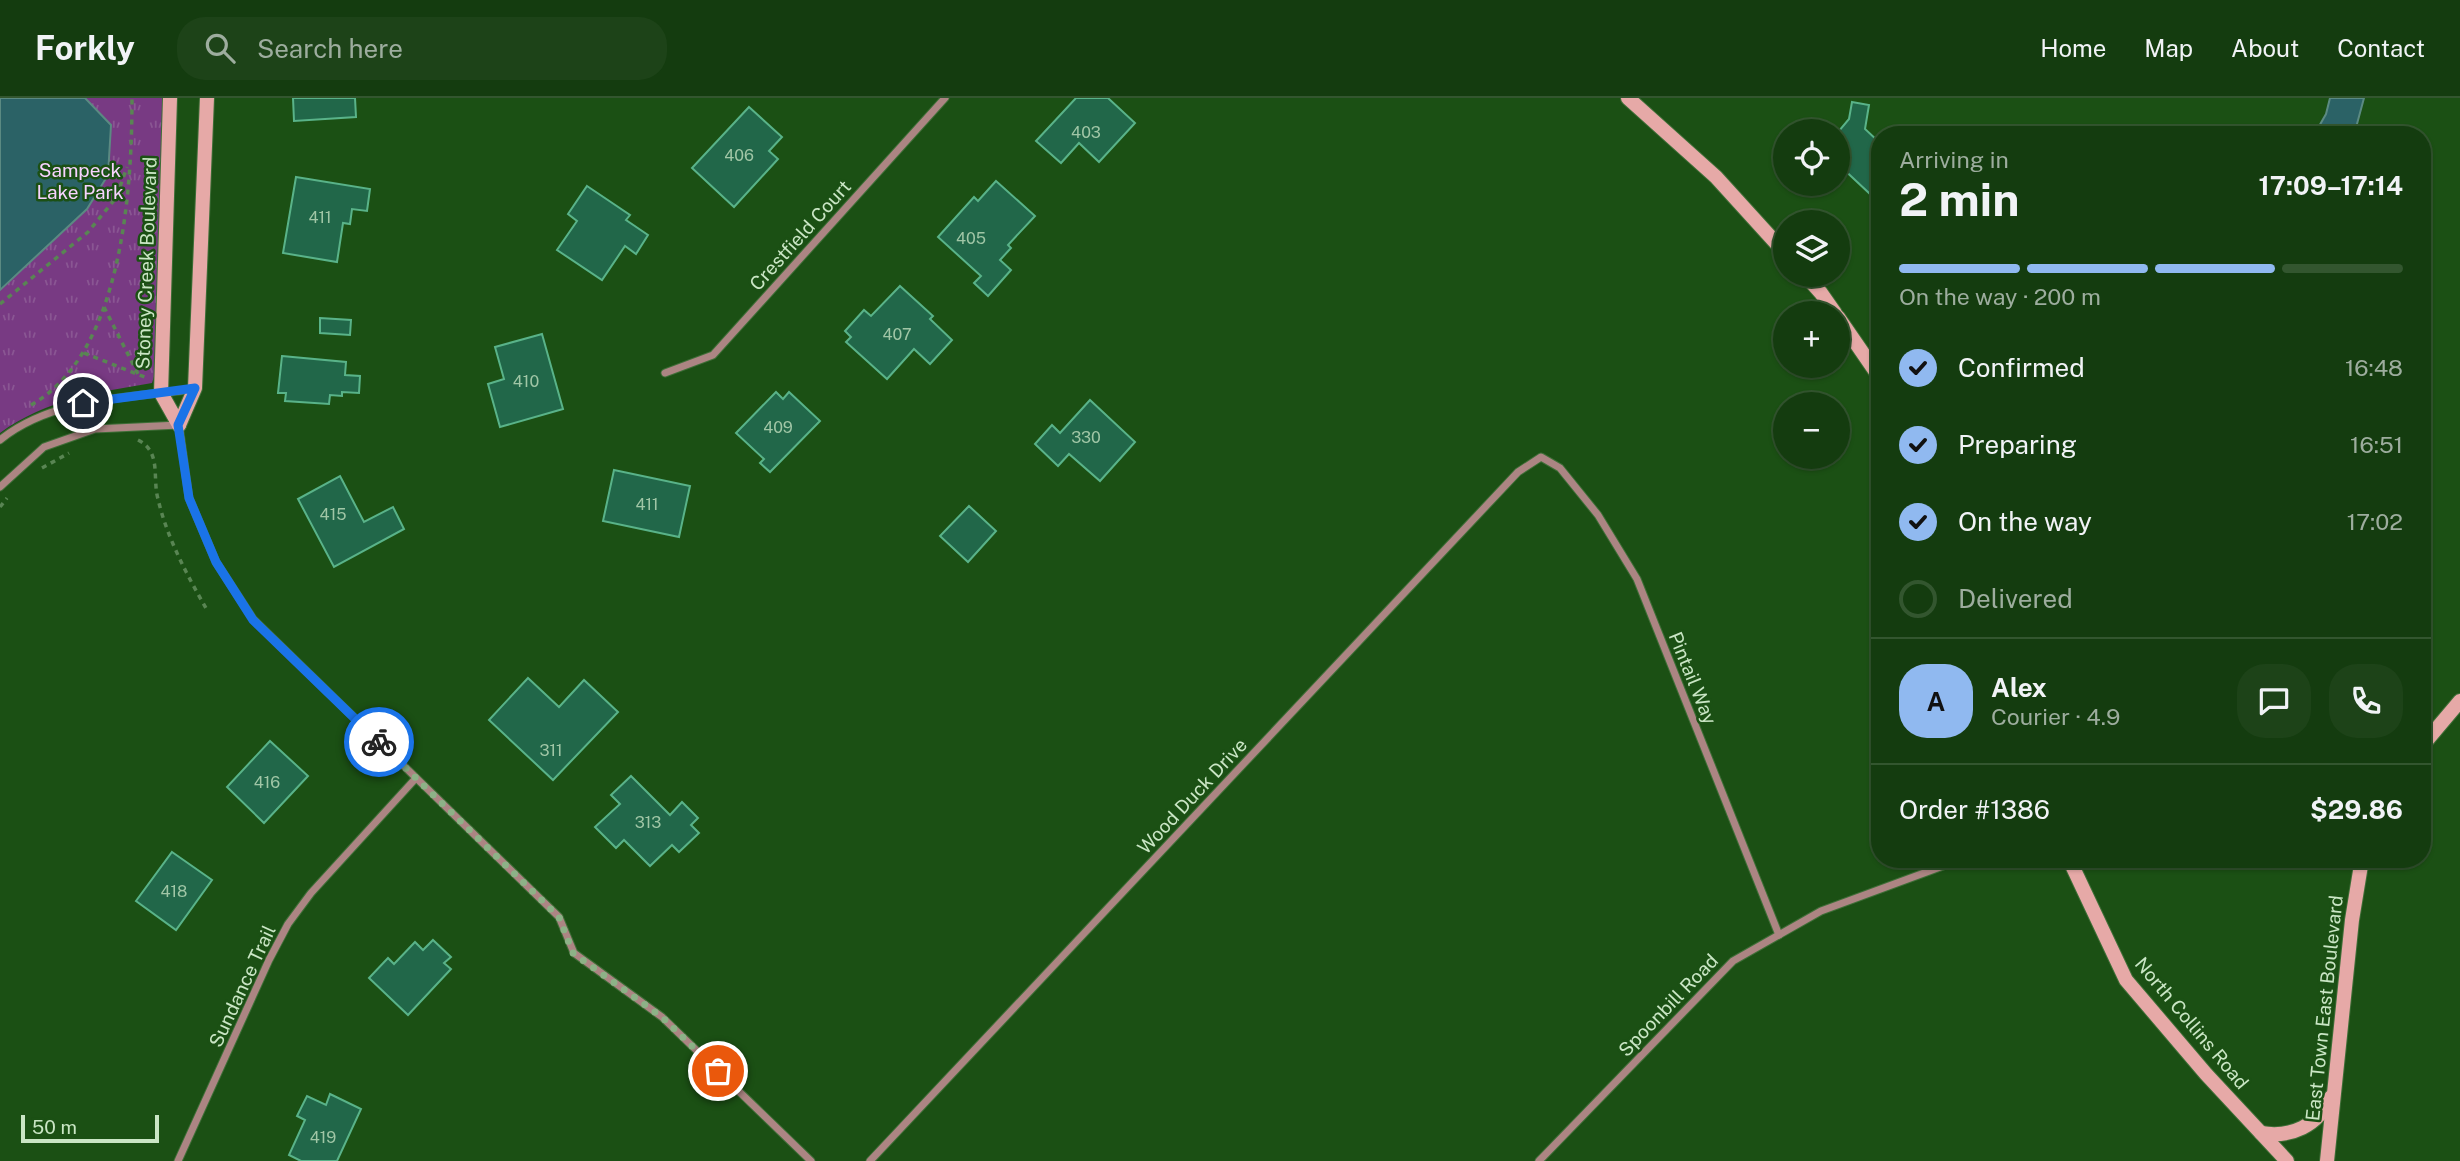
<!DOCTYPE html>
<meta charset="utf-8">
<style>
:root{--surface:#143c0f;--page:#1d4318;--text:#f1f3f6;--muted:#9dad9e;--line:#33562f;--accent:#90b9f0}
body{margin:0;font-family:"Public Sans",sans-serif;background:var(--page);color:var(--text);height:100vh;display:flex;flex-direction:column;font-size:26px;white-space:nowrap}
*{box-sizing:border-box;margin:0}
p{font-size:23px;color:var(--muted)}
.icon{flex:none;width:38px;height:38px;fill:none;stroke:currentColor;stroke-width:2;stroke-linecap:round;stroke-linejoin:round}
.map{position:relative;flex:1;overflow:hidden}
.side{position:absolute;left:1871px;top:28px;width:560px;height:742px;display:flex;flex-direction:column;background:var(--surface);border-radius:28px;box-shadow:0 2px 5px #0004,0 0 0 2px var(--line)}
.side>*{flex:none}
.fabs{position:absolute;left:1773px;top:21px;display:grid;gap:14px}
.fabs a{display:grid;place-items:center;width:77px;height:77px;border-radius:50%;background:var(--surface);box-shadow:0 2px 5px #0004,0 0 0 2px var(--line);font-size:35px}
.scale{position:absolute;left:21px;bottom:18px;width:138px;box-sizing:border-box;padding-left:7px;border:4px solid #cae6c5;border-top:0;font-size:19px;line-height:24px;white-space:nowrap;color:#cae6c5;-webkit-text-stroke:5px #1b5014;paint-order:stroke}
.pin{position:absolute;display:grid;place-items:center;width:60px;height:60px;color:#fff;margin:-30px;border:4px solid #fff;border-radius:50%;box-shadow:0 2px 7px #0007}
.courier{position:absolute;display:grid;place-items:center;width:70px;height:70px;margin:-35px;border:5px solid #1a73e8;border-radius:50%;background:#fff;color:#222;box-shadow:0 2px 9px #0007}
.head em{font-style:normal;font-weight:700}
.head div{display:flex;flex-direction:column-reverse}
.head{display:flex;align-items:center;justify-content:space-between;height:119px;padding:0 28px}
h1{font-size:46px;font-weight:700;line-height:52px}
.bar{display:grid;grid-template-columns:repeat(4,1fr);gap:10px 7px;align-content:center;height:84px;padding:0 28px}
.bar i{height:9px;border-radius:5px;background:var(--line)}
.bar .current{background:var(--accent)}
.bar p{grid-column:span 4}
.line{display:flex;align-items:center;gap:18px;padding:0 28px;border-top:2px solid var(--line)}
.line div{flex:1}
.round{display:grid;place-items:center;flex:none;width:74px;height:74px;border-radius:28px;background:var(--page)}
ol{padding:0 28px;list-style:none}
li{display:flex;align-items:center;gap:21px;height:77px}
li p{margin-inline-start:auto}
li .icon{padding:7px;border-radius:50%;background:var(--accent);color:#111;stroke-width:4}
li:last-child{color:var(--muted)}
li i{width:38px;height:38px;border:4px solid var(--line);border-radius:50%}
header{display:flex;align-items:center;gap:42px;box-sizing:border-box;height:98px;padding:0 35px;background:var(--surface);border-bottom:2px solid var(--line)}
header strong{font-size:33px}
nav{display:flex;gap:38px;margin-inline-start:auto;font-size:24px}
.search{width:490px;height:63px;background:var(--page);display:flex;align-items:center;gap:18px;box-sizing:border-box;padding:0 24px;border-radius:28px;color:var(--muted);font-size:26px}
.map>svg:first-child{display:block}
</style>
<header>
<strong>Forkly</strong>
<div class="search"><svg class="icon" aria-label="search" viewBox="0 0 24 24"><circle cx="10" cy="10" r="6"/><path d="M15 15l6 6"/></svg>Search here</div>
<nav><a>Home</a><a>Map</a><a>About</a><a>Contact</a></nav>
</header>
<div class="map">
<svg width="2460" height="1063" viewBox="0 0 2460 1063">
<defs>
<pattern id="park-tufts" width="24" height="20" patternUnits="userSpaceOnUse" patternTransform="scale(1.75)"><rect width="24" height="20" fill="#783a83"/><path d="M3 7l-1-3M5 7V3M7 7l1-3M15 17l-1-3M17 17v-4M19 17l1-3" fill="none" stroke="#8a5693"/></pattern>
</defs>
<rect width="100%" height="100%" fill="#1b5014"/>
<path fill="url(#park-tufts)" d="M0,0H163L156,272L152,285C98,294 45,302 0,335Z"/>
<g fill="#2b6266" stroke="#5b8a82" stroke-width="2">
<path d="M0,0H85L111,27L108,77L87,111L0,192Z"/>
<path d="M2330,0H2364L2354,37H2314L2326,16Z"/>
</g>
<g fill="#216749" stroke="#59b389" stroke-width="2">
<path d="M293,0H355L356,19L294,23Z"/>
<path d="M1076,0H1108L1135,25L1099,64L1079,45L1061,65L1036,43Z"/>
<path d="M1852,4L1869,7L1865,31L1880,45V84L1869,95L1838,66V34L1849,21Z"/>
<path d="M749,9L782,39L769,53L778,61L734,109L692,70Z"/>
<path d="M296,79L370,91L367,113L352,111L350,126L343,125L337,164L283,155Z"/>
<path d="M996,83L1035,118L1008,147L1011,150L1000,162L1011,172L988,198L974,185L981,178L938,139L974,99L978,103Z"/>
<path d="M587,88L630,117L626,122L648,137L636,156L625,148L602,182L557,152L577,123L568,116Z"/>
<path d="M900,188L933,218L930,221L952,242L930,266L914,251L887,281L846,244L851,239L845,233L864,212L871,218Z"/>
<path d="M320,220L351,222L350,237L320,235Z"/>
<path d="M542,236L563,311L500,329L488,286L504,281L495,249Z"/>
<path d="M282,258L346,264L345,277L360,278L359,295L342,294V298L330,297L329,306L285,303L286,295H278Z"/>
<path d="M776,294L783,301L789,294L820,323L770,374L760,365L764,361L736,335Z"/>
<path d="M1090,302L1135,344L1100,383L1069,356L1058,368L1035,346L1052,327L1060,335Z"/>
<path d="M614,372L690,388L679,439L603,423Z"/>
<path d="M340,378L364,424L393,409L404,431L334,469L298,401Z"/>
<path d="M969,408L996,433L968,464L940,438Z"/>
<path d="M528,580L559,609L584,582L618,614L553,682L489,622Z"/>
<path d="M270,643L308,678L264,725L227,689Z"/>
<path d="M631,678L670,717L682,704L698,720L691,727L699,735L679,754L672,747L650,768L624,742L616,750L595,729L620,706L611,697Z"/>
<path d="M172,754L212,782L176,832L136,803Z"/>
<path d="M433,842L451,859L444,865L451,871L408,917L369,880L388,860L394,866L415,844L423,852Z"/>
<path d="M330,996L361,1011L337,1063H301L289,1057L305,1022L297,1018L307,998L326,1007Z"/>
</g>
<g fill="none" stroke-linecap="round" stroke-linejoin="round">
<defs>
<g id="street">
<path d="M665,275L713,257L945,0"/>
<path d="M0,342C53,299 130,300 195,291"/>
<path d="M0,389L44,349L95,331L179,327L189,400L216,464L253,521L559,819L574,855L662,919L811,1063"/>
<path d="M178,1063L269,862L288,826L311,795L416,680"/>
<path d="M870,1063L1518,374L1541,359L1560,370L1598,417L1637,481L1779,837"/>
<path d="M1539,1063L1733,863L1821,813L1962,761"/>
</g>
<g id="secondary">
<path d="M170,0L161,295L179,327"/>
<path d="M1628,0L1716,79L1785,155"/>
<path d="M1805,177L1821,195L1835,215"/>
<path d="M1838,219L1880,280"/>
<path d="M179,327L195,290L207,0"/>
<path d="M2422,648L2460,603"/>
<path d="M2069,761L2126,882L2206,976L2287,1063"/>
<path d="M2261,1035C2291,1040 2318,1028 2331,999"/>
<path d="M2327,1063L2352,822L2362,761"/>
</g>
</defs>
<use href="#street" stroke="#3e6e37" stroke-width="9"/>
<use href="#secondary" stroke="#3e6e37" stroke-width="16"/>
<g stroke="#598553" stroke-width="3.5" stroke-dasharray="5 5" stroke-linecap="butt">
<path d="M0,206L88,134L116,100L127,69"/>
<path d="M104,209L138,276"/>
<path d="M84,255L147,280"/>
<path d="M31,307C122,256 132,93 132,0"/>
<path d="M138,342C162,354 152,380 158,401C167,440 187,477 207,512"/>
<path d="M42,370L69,355"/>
<path d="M0,409L7,400"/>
</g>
<use href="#street" stroke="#ac8583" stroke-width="7"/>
<use href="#secondary" stroke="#e6a9a7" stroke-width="14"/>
</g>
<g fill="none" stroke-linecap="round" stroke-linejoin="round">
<path stroke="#8db287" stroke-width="7" stroke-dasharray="0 12.6" d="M379,644L559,819L573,855L662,919L718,973"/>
<path stroke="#1a73e8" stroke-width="9" d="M83,305L195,290L178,327L189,400L216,464L253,522L379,644"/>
</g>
<g text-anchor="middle" stroke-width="5" stroke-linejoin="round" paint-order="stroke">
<g font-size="16" fill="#a0c6a6">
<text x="1086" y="40">403</text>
<text x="739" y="63">406</text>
<text x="320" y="125">411</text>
<text x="971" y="146">405</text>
<text x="897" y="242">407</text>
<text x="526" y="289">410</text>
<text x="778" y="335">409</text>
<text x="1086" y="345">330</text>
<text x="647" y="412">411</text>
<text x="333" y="422">415</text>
<text x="551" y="658">311</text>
<text x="267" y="690">416</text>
<text x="648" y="730">313</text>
<text x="174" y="799">418</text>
<text x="323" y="1045">419</text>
</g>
<g font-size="19" fill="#f8d3ff" stroke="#1b5014">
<text x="80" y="79">Sampeck<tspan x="80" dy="22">Lake Park</tspan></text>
</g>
<g font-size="19" fill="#cae6c5" stroke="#1b5014">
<text transform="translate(800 137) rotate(-48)" y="7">Crestfield Court</text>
<text transform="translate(146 165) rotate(-88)" y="7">Stoney Creek Boulevard</text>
<text transform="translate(1693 580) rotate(68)" y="7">Pintail Way</text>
<text transform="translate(1192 698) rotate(-47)" y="7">Wood Duck Drive</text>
<text transform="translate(242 888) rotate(-65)" y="7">Sundance Trail</text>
<text transform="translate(1668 907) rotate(-46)" y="7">Spoonbill Road</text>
<text transform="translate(2324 910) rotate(-84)" y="7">East Town East Boulevard</text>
<text transform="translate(2192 925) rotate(50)" y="7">North Collins Road</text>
</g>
</g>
</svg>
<div class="fabs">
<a><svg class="icon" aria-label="locate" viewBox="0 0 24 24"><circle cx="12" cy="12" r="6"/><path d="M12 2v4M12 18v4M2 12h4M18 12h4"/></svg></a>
<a><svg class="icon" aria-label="layers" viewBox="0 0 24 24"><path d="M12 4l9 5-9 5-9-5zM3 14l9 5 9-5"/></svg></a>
<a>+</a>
<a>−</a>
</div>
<div class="scale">50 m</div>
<div class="pin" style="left:718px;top:973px;background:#ea580c"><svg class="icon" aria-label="bag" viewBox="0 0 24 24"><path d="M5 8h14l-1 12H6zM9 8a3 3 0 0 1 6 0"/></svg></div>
<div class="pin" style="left:83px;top:305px;background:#1f2937"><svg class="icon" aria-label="home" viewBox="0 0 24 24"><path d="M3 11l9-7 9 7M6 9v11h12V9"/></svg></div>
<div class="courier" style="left:379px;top:644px"><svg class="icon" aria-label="bike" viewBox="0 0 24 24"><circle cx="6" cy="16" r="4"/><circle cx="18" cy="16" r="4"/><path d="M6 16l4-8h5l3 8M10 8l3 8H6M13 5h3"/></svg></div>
<section class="side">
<div class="head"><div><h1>2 min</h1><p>Arriving in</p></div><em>17:09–17:14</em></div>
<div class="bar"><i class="current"></i><i class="current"></i><i class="current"></i><i></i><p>On the way · 200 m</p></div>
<ol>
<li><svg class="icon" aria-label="check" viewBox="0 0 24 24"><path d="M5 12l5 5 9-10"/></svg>Confirmed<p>16:48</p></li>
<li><svg class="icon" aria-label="check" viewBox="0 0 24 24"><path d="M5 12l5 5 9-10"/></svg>Preparing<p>16:51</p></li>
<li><svg class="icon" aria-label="check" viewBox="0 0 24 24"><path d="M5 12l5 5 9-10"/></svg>On the way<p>17:02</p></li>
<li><i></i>Delivered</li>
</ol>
<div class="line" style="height:126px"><b class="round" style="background:var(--accent);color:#111">A</b><div><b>Alex</b><p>Courier · 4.9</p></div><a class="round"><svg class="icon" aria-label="chat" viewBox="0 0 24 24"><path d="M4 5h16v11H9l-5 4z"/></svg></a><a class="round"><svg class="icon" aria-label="phone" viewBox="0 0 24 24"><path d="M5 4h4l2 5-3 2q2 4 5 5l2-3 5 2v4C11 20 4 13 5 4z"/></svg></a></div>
<div class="line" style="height:91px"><div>Order #1386</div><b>$29.86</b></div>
</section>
</div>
